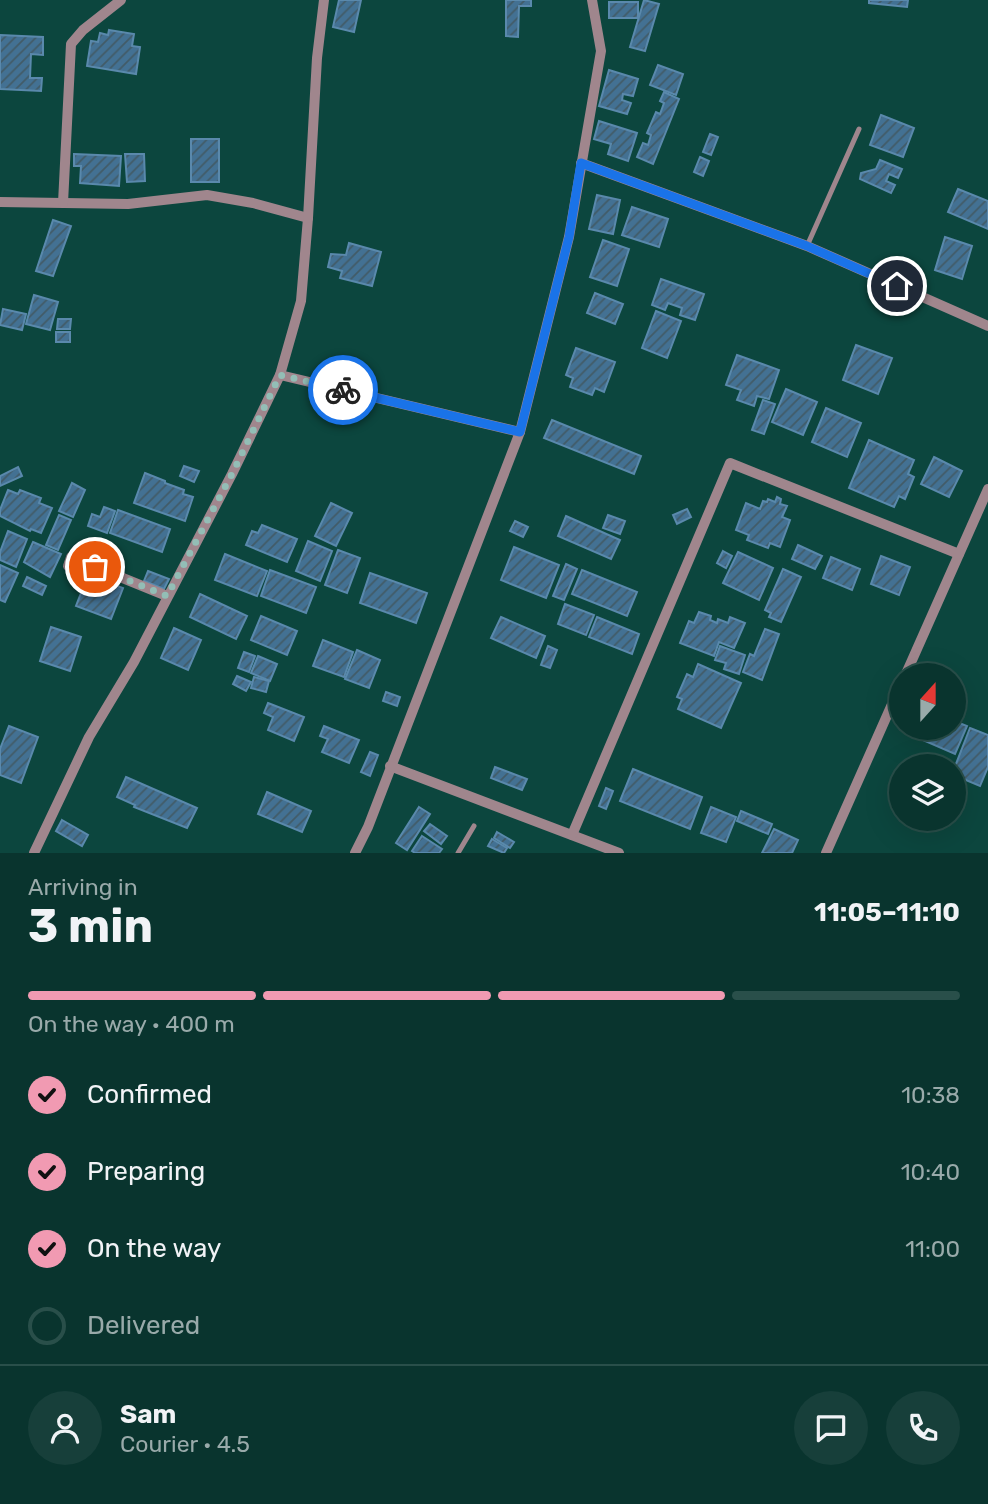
<!DOCTYPE html>
<meta charset="utf-8">
<style>
:root{--surface:#09342e;--page:#173f3a;--text:#f1f3f6;--muted:#9aa;--line:#294f4a;--accent:#f19ab2}
body{margin:0;font-family:Rubik,sans-serif;background:var(--page);color:var(--text);height:100vh;display:flex;flex-direction:column;font-size:26px;white-space:nowrap}
*{box-sizing:border-box;margin:0}
p{font-size:23px;color:var(--muted)}
.icon{flex:none;width:38px;height:38px;fill:none;stroke:currentColor;stroke-width:2;stroke-linecap:round;stroke-linejoin:round}
.map{position:relative;height:853px;overflow:hidden}
.sheet{display:flex;flex-direction:column;background:var(--surface);flex:1}
.sheet>*{flex:none}
.needle{width:46px;rotate:21deg}
.controls{position:absolute;left:889px;top:663px;display:grid;gap:14px}
.controls a{display:grid;place-items:center;width:77px;height:77px;border-radius:50%;background:var(--surface);box-shadow:0 7px 28px #0002,0 0 0 2px var(--line);font-size:35px}
.pin{position:absolute;display:grid;place-items:center;width:60px;height:60px;color:#fff;margin:-30px;border:4px solid #fff;border-radius:50%;box-shadow:0 2px 7px #0007}
.courier{position:absolute;display:grid;place-items:center;width:70px;height:70px;margin:-35px;border:5px solid #1a73e8;border-radius:50%;background:#fff;color:#222;box-shadow:0 2px 9px #0007}
.summary em{font-style:normal;font-weight:700}
.summary div{display:flex;flex-direction:column-reverse}
.summary{display:flex;align-items:center;justify-content:space-between;height:119px;padding:0 28px}
h1{font-size:46px;font-weight:700;line-height:52px}
.bar{display:grid;grid-template-columns:repeat(4,1fr);gap:10px 7px;align-content:center;height:84px;padding:0 28px}
.bar i{height:9px;border-radius:5px;background:var(--line)}
.bar .active{background:var(--accent)}
.bar p{grid-column:span 4}
.line{display:flex;align-items:center;gap:18px;padding:0 28px;border-top:2px solid var(--line)}
.line div{flex:1}
.round{display:grid;place-items:center;flex:none;width:74px;height:74px;border-radius:37px;background:var(--page)}
ol{padding:0 28px;list-style:none}
li{display:flex;align-items:center;gap:21px;height:77px}
li p{margin-inline-start:auto}
li .icon{padding:7px;border-radius:50%;background:var(--accent);color:#111;stroke-width:4}
li:last-child{color:var(--muted)}
li i{width:38px;height:38px;border:4px solid var(--line);border-radius:50%}
.map>svg:first-child{display:block}
</style>
<div class="map">
<svg width="988" height="853" viewBox="0 0 988 853">
<defs>
<pattern id="building-hatch" width="6" height="6" patternUnits="userSpaceOnUse" patternTransform="scale(1.75)"><rect width="6" height="6" fill="#437193"/><path d="M-1 1l2-2M0 6l6-6M5 7l2-2" fill="none" stroke="#425b67"/></pattern>
</defs>
<rect width="100%" height="100%" fill="#0c463e"/>
<g fill="url(#building-hatch)" stroke="#5a89ac" stroke-width="2">
<path d="M339,0H361L354,32L333,27Z"/>
<path d="M506,0H531V6H519L518,37L506,36Z"/>
<path d="M644,0L659,4L645,51L630,47Z"/>
<path d="M869,0H908L907,7L869,3Z"/>
<rect x="609" y="2" width="29" height="16"/>
<path d="M109,30L134,34L132,46L140,47L136,74L87,66L91,41L98,42L100,33L108,35Z"/>
<path d="M0,35L43,37V55L31,54L30,78H42L41,91L0,89Z"/>
<path d="M658,65L683,74L676,95L650,85Z"/>
<path d="M609,70L638,79L633,96L623,94L622,100L631,103L627,114L599,106Z"/>
<path d="M664,92L679,99L653,164L637,157L643,143L648,145L651,135L647,133L656,112L660,114L664,103L660,101Z"/>
<path d="M881,115L914,128L903,157L870,145Z"/>
<path d="M599,121L637,133L628,161L608,154L611,144L594,139Z"/>
<path d="M710,134L718,137L711,155L703,152Z"/>
<rect x="191" y="139" width="28" height="43"/>
<path d="M74,154L121,156L119,186L80,183L81,166H74Z"/>
<path d="M125,154H144L145,181L127,182Z"/>
<path d="M700,157L709,161L703,176L694,172Z"/>
<path d="M880,160L902,169L898,178L889,174L886,181L895,185L891,193L860,179L861,173L876,169Z"/>
<path d="M958,189L988,201V229L948,212Z"/>
<path d="M597,195L620,200L613,234L589,229Z"/>
<path d="M632,207L668,219L659,247L622,235Z"/>
<path d="M53,220L71,226L53,276L36,271Z"/>
<path d="M945,237L972,246L962,279L935,270Z"/>
<path d="M603,240L629,249L617,286L590,277Z"/>
<path d="M349,243L381,252L372,286L340,278L342,271L328,267L331,254L346,255Z"/>
<path d="M661,279L704,294L695,320L680,315L682,308L668,303L665,310L652,305Z"/>
<path d="M595,293L623,304L615,324L587,313Z"/>
<path d="M34,295L58,302L50,330L26,324Z"/>
<path d="M3,309L26,314L22,330L0,325Z"/>
<path d="M656,311L681,321L667,358L642,348Z"/>
<path d="M58,319H71L70,329H57Z"/>
<rect x="56" y="332" width="14" height="10"/>
<path d="M856,345L892,358L878,394L843,380Z"/>
<path d="M576,348L615,362L604,392L595,388L592,395L570,387L573,378L566,375Z"/>
<path d="M737,355L779,370L769,399L757,396L754,406L737,400L741,390L726,385Z"/>
<path d="M786,389L817,402L803,435L772,422Z"/>
<path d="M763,400L775,404L764,434L752,430Z"/>
<path d="M826,408L861,423L847,457L812,442Z"/>
<path d="M552,420L641,456L634,474L544,438Z"/>
<path d="M869,440L914,460L908,474L914,477L905,499L899,496L894,507L849,488Z"/>
<path d="M934,457L962,471L949,497L921,484Z"/>
<path d="M184,466L199,471L194,482L180,476Z"/>
<path d="M18,467L22,476L0,486V476Z"/>
<path d="M145,473L165,481V483L184,490L183,494L193,497L185,521L134,503Z"/>
<path d="M72,483L85,490L73,517L59,511Z"/>
<path d="M8,490L18,494L20,490L41,498L39,503L52,508L41,533L31,529L30,531L0,516V510Z"/>
<path d="M777,497L781,499L780,504L787,506L782,517L790,520L780,547L770,543L768,548L747,540L749,535L736,530L746,503L760,509L763,501L767,502L768,499L775,502Z"/>
<path d="M331,503L352,513L336,546L315,536Z"/>
<path d="M104,507L115,511L107,533L88,526L92,514L100,517Z"/>
<path d="M687,509L691,517L677,524L673,515Z"/>
<path d="M118,510L170,529L162,552L110,533Z"/>
<path d="M59,515L71,520L58,550L46,545Z"/>
<path d="M608,515L625,521L620,534L603,528Z"/>
<path d="M566,516L620,540L611,559L558,536Z"/>
<path d="M515,521L528,527L523,537L510,531Z"/>
<path d="M262,525L297,539L287,562L246,545L252,531L258,533Z"/>
<path d="M8,531L27,539L16,567L0,560V552Z"/>
<path d="M308,541L332,551L320,581L296,571Z"/>
<path d="M33,542L61,554L50,577L24,562Z"/>
<path d="M798,545L822,556L815,569L792,559Z"/>
<path d="M514,547L559,565L546,598L501,580Z"/>
<path d="M338,550L360,558L347,593L325,585Z"/>
<path d="M723,551L732,556L726,568L717,563Z"/>
<path d="M738,552L773,568L759,600L723,583Z"/>
<path d="M225,554L267,571L257,596L215,580Z"/>
<path d="M881,556L910,567L899,595L871,584Z"/>
<path d="M831,557L860,569L852,590L823,578Z"/>
<path d="M566,564L577,569L564,600L553,596Z"/>
<path d="M0,565L18,573L5,602L0,600Z"/>
<path d="M783,569L801,577L781,622L769,617L771,613L765,610Z"/>
<path d="M270,570L316,587L306,613L261,596Z"/>
<path d="M582,570L637,592L627,616L572,594Z"/>
<path d="M148,571L169,579L164,589L144,581Z"/>
<path d="M370,573L427,593L416,623L360,603Z"/>
<path d="M88,575L123,588L111,619L76,606Z"/>
<path d="M27,577L46,586L42,595L23,586Z"/>
<path d="M200,594L247,616L236,639L190,617Z"/>
<path d="M565,604L594,615L586,635L558,624Z"/>
<path d="M699,612L711,616L710,620L717,623L718,619L728,623L730,617L745,623L734,648L719,642L714,656L680,643L689,621L694,623Z"/>
<path d="M261,616L297,631L287,655L251,640Z"/>
<path d="M501,617L545,636L536,658L491,638Z"/>
<path d="M597,617L639,634L632,654L589,637Z"/>
<path d="M51,627L81,637L70,671L40,661Z"/>
<path d="M174,628L201,640L188,670L161,658Z"/>
<path d="M765,629L779,634L762,680L743,672L750,654L754,656Z"/>
<path d="M323,640L353,652L344,677L313,666Z"/>
<path d="M548,646L557,650L550,668L541,665Z"/>
<path d="M720,646L745,655L739,674L724,669L726,663L715,660Z"/>
<path d="M357,650L380,660L369,688L345,679Z"/>
<path d="M244,652L255,656L249,672L238,668Z"/>
<path d="M258,656L277,664L270,681L251,673Z"/>
<path d="M698,664L741,683L721,728L678,709L682,699L677,697L687,674L693,677Z"/>
<path d="M237,676L251,682L246,691L233,684Z"/>
<path d="M254,677L269,681L266,692L251,688Z"/>
<path d="M386,692L400,697L397,706L383,701Z"/>
<path d="M268,703L304,717L294,741L268,730L273,717L264,713Z"/>
<path d="M954,721L967,726L955,754L909,734L912,728H954Z"/>
<path d="M9,726L38,737L21,783L0,775V749Z"/>
<path d="M324,726L359,740L349,763L322,752L328,739L320,736Z"/>
<path d="M970,728L988,735V767L980,786L954,775V769Z"/>
<path d="M370,752L378,755L370,776L361,772Z"/>
<path d="M495,767L527,779L522,790L491,778Z"/>
<path d="M633,769L702,797L690,829L620,801Z"/>
<path d="M126,777L197,808L187,828L134,807L135,805L117,797Z"/>
<path d="M606,788L613,791L606,809L599,806Z"/>
<path d="M267,792L311,811L302,832L258,814Z"/>
<path d="M419,807L430,814L407,850L396,843Z"/>
<path d="M711,807L736,817L726,842L701,833Z"/>
<path d="M741,811L772,824L768,834L737,821Z"/>
<path d="M62,820L88,835L82,846L56,831Z"/>
<path d="M430,824L447,836L441,844L424,831Z"/>
<path d="M774,829L798,840L792,853H762Z"/>
<path d="M497,832L514,842L510,848L494,838Z"/>
<path d="M422,836L442,849L439,853H415L412,851Z"/>
<path d="M492,839L507,848L504,853L488,846Z"/>
</g>
<g fill="none" stroke-linecap="round" stroke-linejoin="round">
<g stroke="#a0868d" stroke-width="5">
<path d="M807,246L859,129"/>
<path d="M458,853L474,826"/>
</g>
<g stroke="#a0868d" stroke-width="10">
<path d="M581,163L807,246L988,326"/>
<path d="M0,202L128,204L207,195L253,203L308,218L301,301L280,375L232,474L134,662L89,737L34,853"/>
<path d="M63,203L71,44L83,30L121,0"/>
<path d="M308,218L317,58L324,0"/>
<path d="M280,375L520,432L368,827L355,853"/>
<path d="M520,432L569,237L601,51L592,0"/>
<path d="M68,566L71,557L167,596"/>
<path d="M905,676L988,489"/>
<path d="M390,766L619,853"/>
<path d="M572,835L730,463L959,554"/>
<path d="M826,853L901,684"/>
</g>
</g>
<g fill="none" stroke-linecap="round" stroke-linejoin="round">
<path stroke="#93beb6" stroke-width="7" stroke-dasharray="0 12.6" d="M95,567L167,596L232,474L280,375L343,390"/>
<path stroke="#1a73e8" stroke-width="9" d="M343,390L520,432L569,237L581,163L807,246L897,286"/>
</g>
</svg>
<div class="controls">
<a><svg class="needle" viewBox="-14 -14 28 28"><path d="M0-13l5 13h-10z" fill="#e53935"/><path d="M0 13l5-13h-10z" fill="#9aa"/></svg></a>
<a><svg class="icon" aria-label="layers" viewBox="0 0 24 24"><path d="M12 4l9 5-9 5-9-5zM3 14l9 5 9-5"/></svg></a>
</div>
<div class="pin" style="left:95px;top:567px;background:#ea580c"><svg class="icon" aria-label="bag" viewBox="0 0 24 24"><path d="M5 8h14l-1 12H6zM9 8a3 3 0 0 1 6 0"/></svg></div>
<div class="pin" style="left:897px;top:286px;background:#1f2937"><svg class="icon" aria-label="home" viewBox="0 0 24 24"><path d="M3 11l9-7 9 7M6 9v11h12V9"/></svg></div>
<div class="courier" style="left:343px;top:390px"><svg class="icon" aria-label="bike" viewBox="0 0 24 24"><circle cx="6" cy="16" r="4"/><circle cx="18" cy="16" r="4"/><path d="M6 16l4-8h5l3 8M10 8l3 8H6M13 5h3"/></svg></div>
</div>
<section class="sheet">
<div class="summary"><div><h1>3 min</h1><p>Arriving in</p></div><em>11:05–11:10</em></div>
<div class="bar"><i class="active"></i><i class="active"></i><i class="active"></i><i></i><p>On the way · 400 m</p></div>
<ol>
<li><svg class="icon" aria-label="check" viewBox="0 0 24 24"><path d="M5 12l5 5 9-10"/></svg>Confirmed<p>10:38</p></li>
<li><svg class="icon" aria-label="check" viewBox="0 0 24 24"><path d="M5 12l5 5 9-10"/></svg>Preparing<p>10:40</p></li>
<li><svg class="icon" aria-label="check" viewBox="0 0 24 24"><path d="M5 12l5 5 9-10"/></svg>On the way<p>11:00</p></li>
<li><i></i>Delivered</li>
</ol>
<div class="line" style="height:126px"><a class="round"><svg class="icon" aria-label="person" viewBox="0 0 24 24"><circle cx="12" cy="8" r="4"/><path d="M4 21q1-7 8-7t8 7"/></svg></a><div><b>Sam</b><p>Courier · 4.5</p></div><a class="round"><svg class="icon" aria-label="chat" viewBox="0 0 24 24"><path d="M4 5h16v11H9l-5 4z"/></svg></a><a class="round"><svg class="icon" aria-label="phone" viewBox="0 0 24 24"><path d="M5 4h4l2 5-3 2q2 4 5 5l2-3 5 2v4C11 20 4 13 5 4z"/></svg></a></div>
</section>
